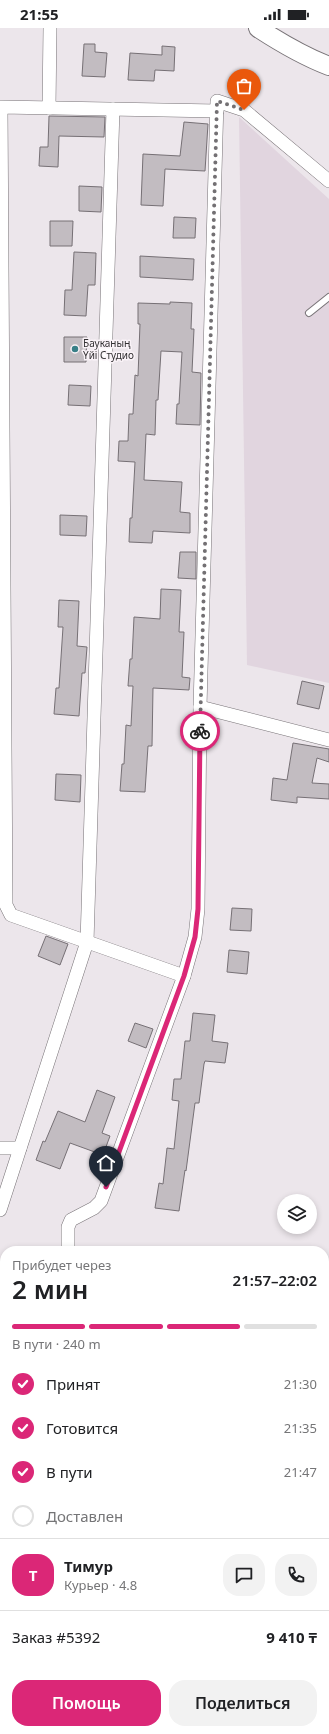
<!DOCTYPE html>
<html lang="ru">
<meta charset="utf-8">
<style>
:root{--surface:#fff;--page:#f2f2f2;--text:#202124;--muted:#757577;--line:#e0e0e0;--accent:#db2777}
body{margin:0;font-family:"Noto Sans",sans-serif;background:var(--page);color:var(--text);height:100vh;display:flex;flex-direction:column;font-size:15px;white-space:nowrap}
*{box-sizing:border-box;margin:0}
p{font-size:13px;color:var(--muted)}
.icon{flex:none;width:22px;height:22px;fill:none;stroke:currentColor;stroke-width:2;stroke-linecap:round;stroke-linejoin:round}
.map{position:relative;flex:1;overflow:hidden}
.panel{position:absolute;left:0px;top:1218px;width:329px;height:488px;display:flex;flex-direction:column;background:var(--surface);border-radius:16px 16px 0 0;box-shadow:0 2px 6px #0003}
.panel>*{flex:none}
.buttons{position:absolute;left:277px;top:1166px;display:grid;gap:8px}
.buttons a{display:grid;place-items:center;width:40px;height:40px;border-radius:50%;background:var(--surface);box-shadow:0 2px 6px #0003;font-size:20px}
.pin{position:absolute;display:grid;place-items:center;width:34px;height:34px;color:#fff;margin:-41px -17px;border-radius:50% 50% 50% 0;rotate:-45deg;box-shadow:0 0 4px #0007}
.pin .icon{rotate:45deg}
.courier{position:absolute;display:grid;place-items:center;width:40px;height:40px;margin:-20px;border:3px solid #db2777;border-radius:50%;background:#fff;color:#222;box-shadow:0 1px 5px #0007}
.overview em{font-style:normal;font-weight:600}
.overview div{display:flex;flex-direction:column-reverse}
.overview{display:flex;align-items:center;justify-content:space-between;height:68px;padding:0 12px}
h1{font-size:26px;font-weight:600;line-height:30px}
.bar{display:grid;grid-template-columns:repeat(4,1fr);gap:6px 4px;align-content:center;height:48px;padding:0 12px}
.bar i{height:5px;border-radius:3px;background:var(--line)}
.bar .selected{background:var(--accent)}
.bar p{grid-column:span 4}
.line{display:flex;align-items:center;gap:10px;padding:0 12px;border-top:1px solid var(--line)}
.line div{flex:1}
.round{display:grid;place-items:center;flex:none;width:42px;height:42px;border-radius:16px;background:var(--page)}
ol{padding:0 12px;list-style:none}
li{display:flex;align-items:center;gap:12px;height:44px}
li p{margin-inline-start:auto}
li .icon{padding:4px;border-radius:50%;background:var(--accent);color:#fff;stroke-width:4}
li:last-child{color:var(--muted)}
li i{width:22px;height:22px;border:2px solid var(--line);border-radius:50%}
.action{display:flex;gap:8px;margin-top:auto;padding:8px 12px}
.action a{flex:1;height:46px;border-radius:16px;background:var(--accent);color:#fff;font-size:16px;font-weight:600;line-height:46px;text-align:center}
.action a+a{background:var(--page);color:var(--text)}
.status{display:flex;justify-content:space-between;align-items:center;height:28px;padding:0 20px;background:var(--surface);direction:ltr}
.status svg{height:11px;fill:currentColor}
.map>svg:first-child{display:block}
</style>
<div class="status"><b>21:55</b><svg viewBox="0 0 49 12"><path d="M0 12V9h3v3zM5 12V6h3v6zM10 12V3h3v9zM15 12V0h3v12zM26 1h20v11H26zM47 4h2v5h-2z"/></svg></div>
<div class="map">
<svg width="329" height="1706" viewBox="0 0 329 1706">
<rect width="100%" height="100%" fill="#ece6eb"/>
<g fill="#e1d5df">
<path d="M239,89L329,171V655L247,637Z"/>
<path d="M0,1631L5,1632V1701H250L251,1706H0Z"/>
</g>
<g fill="#c2bcc1" stroke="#767075">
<path d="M84,16H95V24L107,25L105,49L82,48Z"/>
<path d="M162,18L175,19L174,43L155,42L154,53L128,52L130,25L162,27Z"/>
<path d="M49,88L105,89L104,109L59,108L58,139L39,138L40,119H48Z"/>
<path d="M184,94L208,96L205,143L165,141L163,178L141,177L143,126L180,128Z"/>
<path d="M79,158L102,159L101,184L79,183Z"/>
<path d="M174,189L196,190L195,210H173Z"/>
<path d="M50,193H73L72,218H50Z"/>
<path d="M74,224L96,225L95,257H88L86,288L64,287L65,262H72Z"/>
<path d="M140,228L194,231L193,252L140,249Z"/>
<path d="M170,274L192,275L191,301H194L192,344L201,345L200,397L176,396L177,376H179L182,324L161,323L158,372H156L155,407L146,406L144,452L182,454L180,484L190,485V505L153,503L152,515L129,514L130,490H132L135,434L118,433L119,413H128L129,386H133L135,347L138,348L140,296H138V275L170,276Z"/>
<path d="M64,309H87L86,334H64Z"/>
<path d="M69,357L91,358L90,378L68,377Z"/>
<path d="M60,487L87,488L86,508L60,507Z"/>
<path d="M180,524H196V551L178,550Z"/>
<path d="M161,561L181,562L179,604H184L182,649L190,650L189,662L153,660L152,718H148L145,764L120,763L122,736H124L126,697L131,698L133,658H128L130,631H132L134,589L160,591Z"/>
<path d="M59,572L79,573L77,618L87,619L85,645H82L79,688L54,686L56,660H59L63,599H58Z"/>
<path d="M302,653L324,658L319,681L297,676Z"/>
<path d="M293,715L329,721V734L317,730L312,755L329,756V771L297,769V775L271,772L273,750L287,752Z"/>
<path d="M56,746L81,747L80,774L55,772Z"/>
<path d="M232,880L252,881L251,903L230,902Z"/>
<path d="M46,908L68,916L60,937L38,928Z"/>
<path d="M229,922L249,924L247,946L227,944Z"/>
<path d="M193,985L215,987L212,1013L228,1015L225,1035L205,1033L204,1036L199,1075H195L186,1143L185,1142L179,1183L155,1180L159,1155L163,1156L167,1120L174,1121L179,1073L172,1072L174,1051H181L185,1013H190Z"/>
<path d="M135,995L153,1001L146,1020L128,1013Z"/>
<path d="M97,1062L115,1069L102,1105L110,1108L103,1127L70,1115L60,1141L36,1132L43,1113L45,1114L58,1083L85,1094Z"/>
</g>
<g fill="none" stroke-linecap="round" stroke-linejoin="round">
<defs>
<path id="service" d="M309,285L329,269"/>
<g id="minor">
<path d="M49,80L50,0"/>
<path d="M200,679L329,712"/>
<path d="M184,948L11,887L6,877L1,79L217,83"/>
<path d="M0,1120H20"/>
<path d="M0,1182L87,914L113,81"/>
<path d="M68,1223V1199L71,1192L94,1180L101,1173L184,948L195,909L198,881L200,679L217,73L244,82L329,153"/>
<path d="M0,1370L5,1371"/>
<path d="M0,1489L5,1491"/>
<path d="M0,1580L5,1582"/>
</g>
<path id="secondary" d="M258,0C281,15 303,28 329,38"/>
</defs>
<use href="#service" stroke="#787377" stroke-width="8"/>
<use href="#minor" stroke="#787377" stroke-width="14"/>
<use href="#secondary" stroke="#787377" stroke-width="20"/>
<use href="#service" stroke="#fff" stroke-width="6"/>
<use href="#minor" stroke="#fff" stroke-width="13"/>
<use href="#secondary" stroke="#fff" stroke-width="18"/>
</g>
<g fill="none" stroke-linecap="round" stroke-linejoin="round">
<path stroke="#737073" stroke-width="4" stroke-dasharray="0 7.2" d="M200,703L217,73L244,82"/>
<path stroke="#db2777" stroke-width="5" d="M106,1159L184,948L195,909L198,881L200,703"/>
</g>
<circle fill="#387f87" stroke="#faf3f8" stroke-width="1.5" cx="75" cy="321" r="4"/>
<g text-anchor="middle" stroke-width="3" stroke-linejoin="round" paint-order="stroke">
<g font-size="10" fill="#323032" stroke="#faf3f8" text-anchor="start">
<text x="83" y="319">Бауканың<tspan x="83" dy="12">Үйі Студио</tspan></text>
</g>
</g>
</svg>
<div class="buttons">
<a><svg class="icon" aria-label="layers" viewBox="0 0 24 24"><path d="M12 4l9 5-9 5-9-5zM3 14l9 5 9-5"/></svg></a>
</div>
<div class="pin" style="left:244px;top:82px;background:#ea580c"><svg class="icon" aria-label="bag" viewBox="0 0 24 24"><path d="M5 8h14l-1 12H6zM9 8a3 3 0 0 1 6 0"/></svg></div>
<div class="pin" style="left:106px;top:1159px;background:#1f2937"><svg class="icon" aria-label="home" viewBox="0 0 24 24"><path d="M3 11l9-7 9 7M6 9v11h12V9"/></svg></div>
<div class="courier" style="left:200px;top:703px"><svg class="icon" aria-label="bike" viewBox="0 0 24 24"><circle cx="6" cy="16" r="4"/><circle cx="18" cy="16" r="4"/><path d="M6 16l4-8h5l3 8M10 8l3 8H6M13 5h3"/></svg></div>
<section class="panel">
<div class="overview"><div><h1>2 мин</h1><p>Прибудет через</p></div><em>21:57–22:02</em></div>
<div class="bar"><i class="selected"></i><i class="selected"></i><i class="selected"></i><i></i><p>В пути · 240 m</p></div>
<ol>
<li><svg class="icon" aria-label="check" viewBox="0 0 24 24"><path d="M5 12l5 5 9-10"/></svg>Принят<p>21:30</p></li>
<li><svg class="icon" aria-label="check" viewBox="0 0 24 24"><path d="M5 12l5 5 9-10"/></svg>Готовится<p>21:35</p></li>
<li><svg class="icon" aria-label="check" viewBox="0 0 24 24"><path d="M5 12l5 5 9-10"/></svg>В пути<p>21:47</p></li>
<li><i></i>Доставлен</li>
</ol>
<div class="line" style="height:72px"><b class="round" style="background:var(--accent);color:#fff">Т</b><div><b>Тимур</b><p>Курьер · 4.8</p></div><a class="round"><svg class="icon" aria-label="chat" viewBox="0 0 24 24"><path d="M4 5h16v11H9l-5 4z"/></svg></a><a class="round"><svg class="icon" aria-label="phone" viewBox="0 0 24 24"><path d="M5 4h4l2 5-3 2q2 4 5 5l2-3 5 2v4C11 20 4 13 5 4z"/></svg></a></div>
<div class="line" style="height:52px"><div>Заказ #5392</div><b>9 410 ₸</b></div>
<div class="action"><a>Помощь</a><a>Поделиться</a></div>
</section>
</div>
